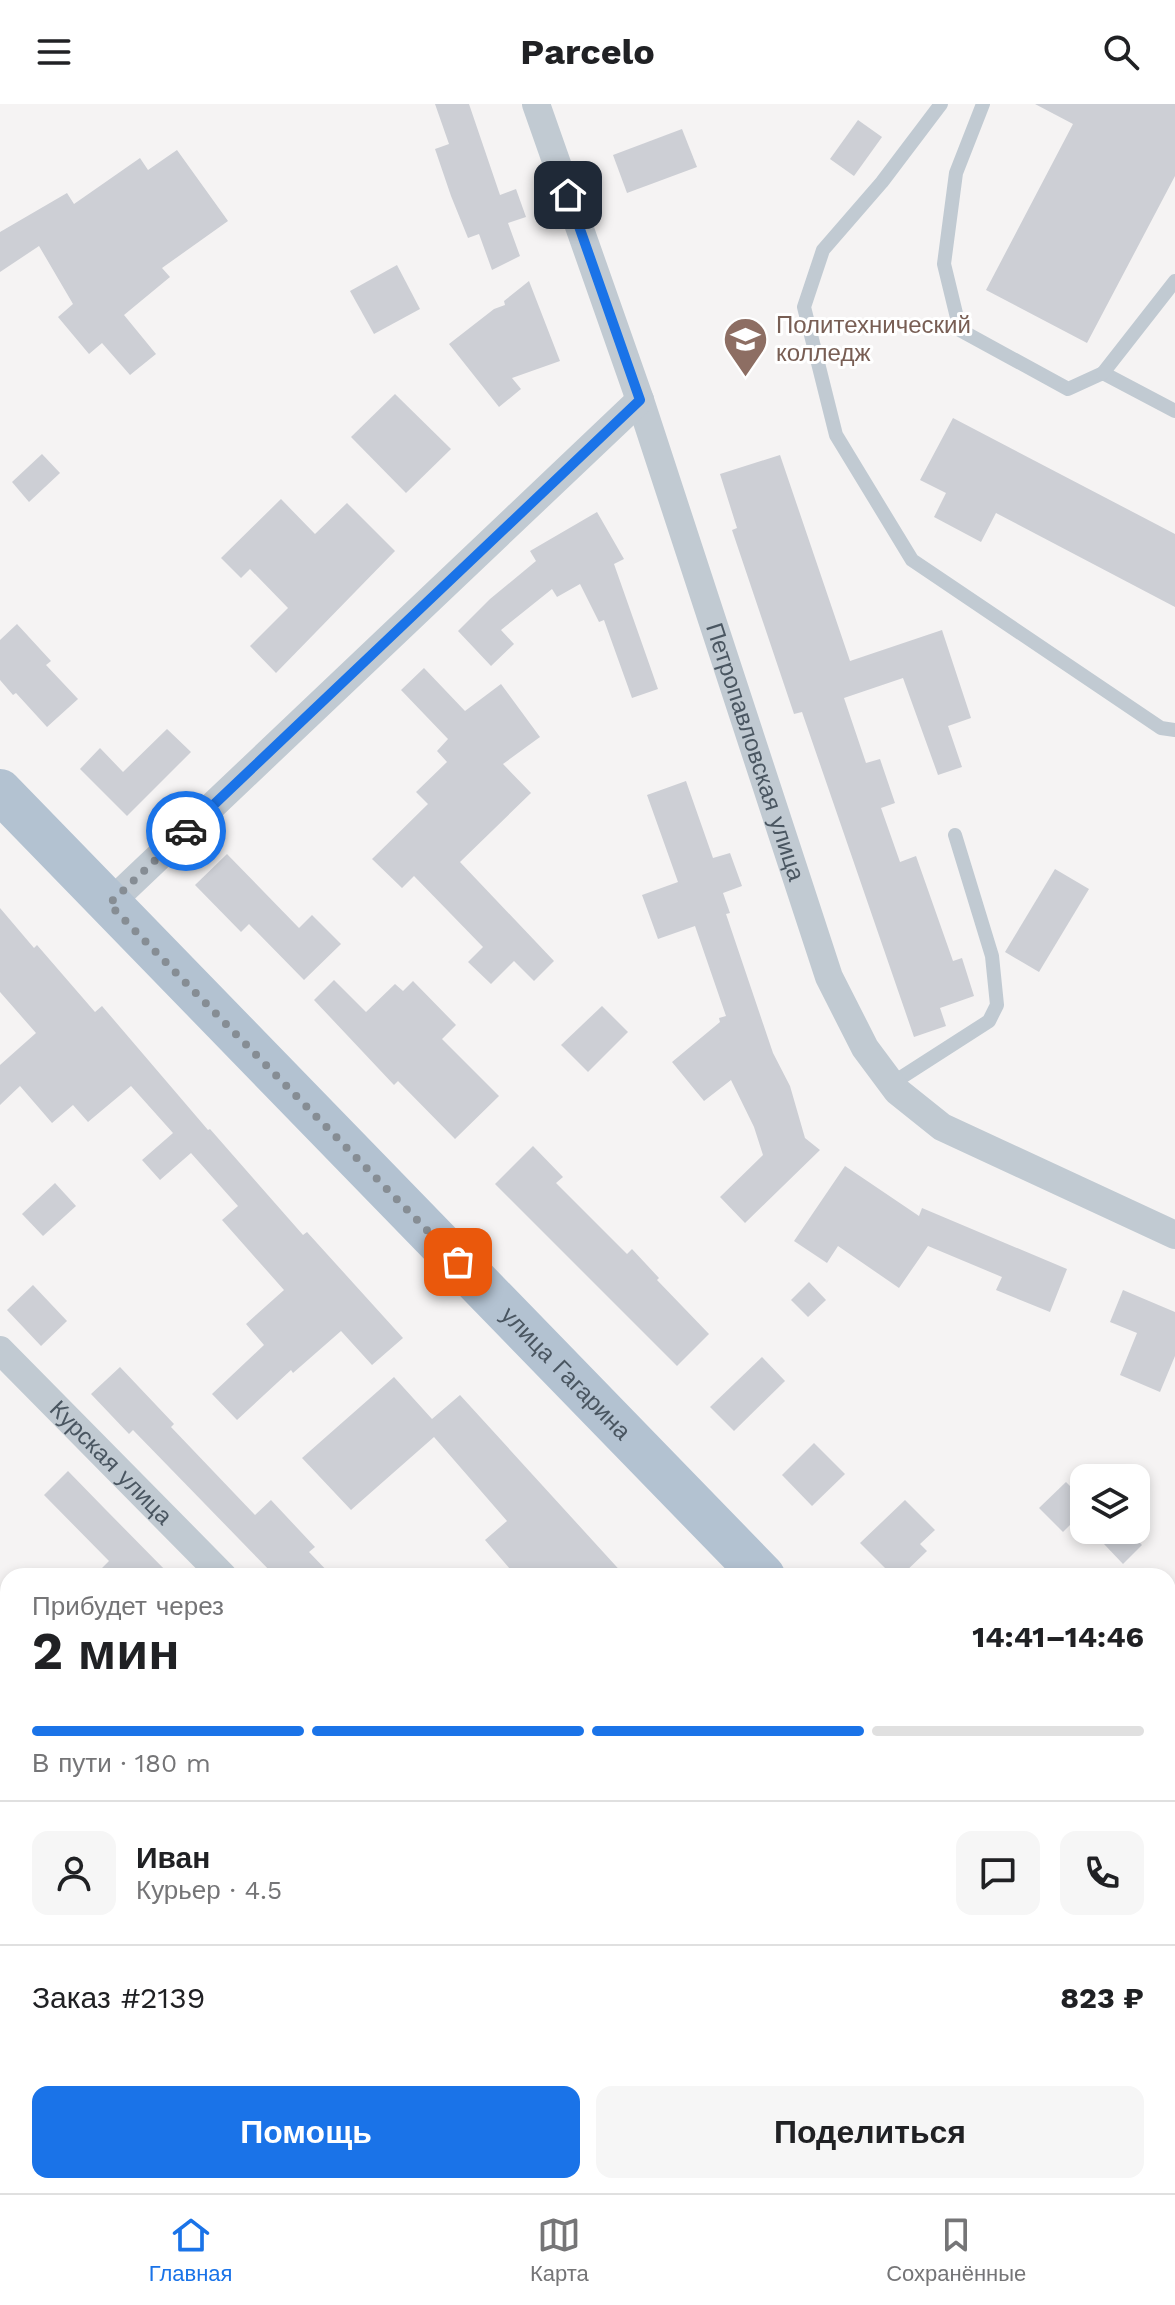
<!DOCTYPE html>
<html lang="ru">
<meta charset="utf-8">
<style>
:root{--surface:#fff;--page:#f6f6f6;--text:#202124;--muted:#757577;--line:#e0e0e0;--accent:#1a73e8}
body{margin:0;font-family:"Work Sans",sans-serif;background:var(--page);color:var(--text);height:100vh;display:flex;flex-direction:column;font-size:30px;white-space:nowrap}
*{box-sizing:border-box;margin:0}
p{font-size:26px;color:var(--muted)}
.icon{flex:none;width:44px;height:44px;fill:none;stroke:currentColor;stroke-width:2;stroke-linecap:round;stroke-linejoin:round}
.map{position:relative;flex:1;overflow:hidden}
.panel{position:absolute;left:0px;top:1464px;width:1176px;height:626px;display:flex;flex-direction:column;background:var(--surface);border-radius:24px 24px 0 0;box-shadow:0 4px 12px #0003}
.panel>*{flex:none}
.controls{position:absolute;left:1070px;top:1360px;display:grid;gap:16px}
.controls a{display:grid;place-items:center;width:80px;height:80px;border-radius:16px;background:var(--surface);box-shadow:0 4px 12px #0003;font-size:40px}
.pin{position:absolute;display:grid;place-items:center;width:68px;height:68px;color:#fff;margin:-34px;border-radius:16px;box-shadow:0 4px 12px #0006}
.courier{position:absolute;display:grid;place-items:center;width:80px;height:80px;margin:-40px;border:6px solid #1a73e8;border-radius:50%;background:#fff;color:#222;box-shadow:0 2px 10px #0007}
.summary em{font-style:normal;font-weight:700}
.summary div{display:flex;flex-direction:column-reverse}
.summary{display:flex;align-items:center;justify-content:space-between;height:136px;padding:0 32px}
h1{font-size:52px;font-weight:700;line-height:60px}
.bar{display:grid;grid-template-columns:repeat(4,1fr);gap:12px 8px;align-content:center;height:96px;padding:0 32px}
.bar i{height:10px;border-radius:6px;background:var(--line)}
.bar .active{background:var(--accent)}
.bar p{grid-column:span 4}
.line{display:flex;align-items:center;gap:20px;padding:0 32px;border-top:2px solid var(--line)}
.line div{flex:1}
.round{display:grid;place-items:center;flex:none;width:84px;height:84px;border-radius:16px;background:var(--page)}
.primary-button{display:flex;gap:16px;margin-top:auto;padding:16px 32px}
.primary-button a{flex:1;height:92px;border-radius:16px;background:var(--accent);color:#fff;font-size:32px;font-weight:700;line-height:92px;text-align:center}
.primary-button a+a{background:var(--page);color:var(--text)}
header{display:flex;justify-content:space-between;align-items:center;height:104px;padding:0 32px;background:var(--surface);font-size:36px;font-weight:700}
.dock{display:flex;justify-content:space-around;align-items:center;height:112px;border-top:2px solid var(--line);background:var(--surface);font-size:22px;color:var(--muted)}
.dock a{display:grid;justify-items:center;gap:4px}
.dock .active{color:var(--accent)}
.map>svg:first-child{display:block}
</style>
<header><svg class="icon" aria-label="menu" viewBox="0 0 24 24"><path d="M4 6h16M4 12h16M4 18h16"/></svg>Parcelo<svg class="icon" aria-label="search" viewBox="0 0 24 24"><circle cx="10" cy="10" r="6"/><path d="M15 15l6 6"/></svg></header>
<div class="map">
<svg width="1175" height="2089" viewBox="0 0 1175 2089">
<rect width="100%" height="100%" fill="#f5f3f3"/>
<g fill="#cdcfd5">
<path d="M435,0H469L500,91L516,85L526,113L508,119L520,152L492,166L479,130L468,134L451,92L435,45L449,40Z"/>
<path d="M1035,0H1175V72L1087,239L986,186L1073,20Z"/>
<path d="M858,16L882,33L854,72L830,55Z"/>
<path d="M682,25L697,63L627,89L613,51Z"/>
<path d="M177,46L228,117L162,164L170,173L124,211L156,250L130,271L102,239L89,250L58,213L73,200L39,142L0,168V128L67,89L74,100L140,54L148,66Z"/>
<path d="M397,161L420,205L374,230L350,187Z"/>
<path d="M529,177L560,257L512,274L521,285L499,303L449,240L494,205L505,201L504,197Z"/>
<path d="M395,290L451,345L406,389L351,333Z"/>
<path d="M953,314L1175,430V503L996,409L981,438L934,413L946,389L920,376Z"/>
<path d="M42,350L60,369L29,398L12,378Z"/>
<path d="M780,351L850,557L942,526L971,614L948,622L962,663L938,671L903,574L844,594L866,659L880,655L895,699L881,704L900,758L916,752L953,857L962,854L974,892L940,904L946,922L914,933L802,608L794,610L732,426L737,424L720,370Z"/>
<path d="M281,395L315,430L347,399L395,447L276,569L250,542L288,504L250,465L241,474L221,454Z"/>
<path d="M597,408L624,455L614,460L658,585L632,594L604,516L599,518L580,480L557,493L552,485L501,526L514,540L491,562L458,527L490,495L536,457L530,447Z"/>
<path d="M17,520L51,557L46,561L78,595L47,623L16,589L13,591L0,576V536Z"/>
<path d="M424,564L465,607L501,580L540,633L503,660L531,689L460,758L554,857L534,877L514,857L491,880L468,858L483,843L414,772L402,784L372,755L428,700L416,688L447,658L437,647L448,635L401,586Z"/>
<path d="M167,625L191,648L127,712L80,665L100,644L123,668Z"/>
<path d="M686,677L713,754L730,749L742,782L723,789L730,809L726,810L773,949L790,982L805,1034L820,1046L745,1119L720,1093L763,1051L754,1023L731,976L704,997L672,958L720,918L719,914L726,912L695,822L658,835L642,791L678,778L647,691Z"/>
<path d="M227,750L299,824L312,811L341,840L304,876L249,820L241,828L195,781Z"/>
<path d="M1055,765L1089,785L1039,868L1005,848Z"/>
<path d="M0,804L34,844L37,841L95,908L102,902L208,1026L210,1025L303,1131L307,1128L403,1234L372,1261L341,1227L293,1269L291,1266L237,1316L212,1290L264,1241L246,1220L284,1186L222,1116L238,1102L191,1049L160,1076L142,1056L173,1029L131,982L88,1018L73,1001L52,1019L20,982L0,1001V961L36,929L0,888Z"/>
<path d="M334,876L366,908L395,880L403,887L413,877L456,921L442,935L499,992L455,1035L398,977L394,981L314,896Z"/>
<path d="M602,902L628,928L588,968L561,941Z"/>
<path d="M533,1042L563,1073L556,1079L627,1150L632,1145L659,1174L657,1176L709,1230L677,1262L495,1080Z"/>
<path d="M845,1062L919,1112L922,1104L1067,1165L1050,1208L996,1186L1002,1173L928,1142L899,1184L838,1142L827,1159L794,1137Z"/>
<path d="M55,1079L76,1102L43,1132L22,1110Z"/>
<path d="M809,1178L826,1196L808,1213L791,1196Z"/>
<path d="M33,1181L67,1217L41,1242L7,1206Z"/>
<path d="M1123,1186L1175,1208V1252L1160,1288L1120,1271L1137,1229L1110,1218Z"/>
<path d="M762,1253L785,1277L734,1327L710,1303Z"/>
<path d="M120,1263L174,1320L171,1323L255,1411L271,1396L315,1443L309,1448L332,1472H275L133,1326L129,1330L91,1290Z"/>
<path d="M394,1273L432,1315L460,1291L625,1472H516L485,1436L507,1417L434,1333L351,1406L302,1354Z"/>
<path d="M814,1339L845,1370L812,1402L782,1371Z"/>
<path d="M68,1367L105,1405L171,1472H94L109,1457L44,1391Z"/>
<path d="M1066,1378L1084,1396V1407L1063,1428L1039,1404Z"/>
<path d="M905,1396L935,1426L920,1440L927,1447L901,1472H893L860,1439Z"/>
<path d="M1118,1426H1127L1142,1441L1123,1460L1104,1440Z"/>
</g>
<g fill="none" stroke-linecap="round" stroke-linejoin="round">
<g stroke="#c1cad2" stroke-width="14">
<path d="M941,0L882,78L823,146L804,203L836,331L912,456L1161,624L1175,626"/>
<path d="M983,0L956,69L944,160L960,226L1068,285L1103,269L1175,307"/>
<path d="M1103,269L1175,177"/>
<path d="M891,980L989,917L997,901L992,852L955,731"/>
</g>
<g stroke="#c1cad2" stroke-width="28">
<path id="s1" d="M536,0L640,296L829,873L865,944L897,987L942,1023L1175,1131"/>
<path d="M109,800L640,296"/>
<path id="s2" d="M0,1246L223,1472"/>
<path d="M0,1954L8,1947"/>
<path d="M821,2082L828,2089"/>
<path d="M368,2089L375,2082"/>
</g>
<g stroke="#b3c2d1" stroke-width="44">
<path id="s3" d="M0,687L763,1472"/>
<path d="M1168,1888L1175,1895"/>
</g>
</g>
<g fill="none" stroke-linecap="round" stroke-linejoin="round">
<path stroke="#868d94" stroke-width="8" stroke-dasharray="0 14.4" d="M186,727L109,800L458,1158"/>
<path stroke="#1a73e8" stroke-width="10" d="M186,727L640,296L568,91"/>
</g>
<defs>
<symbol id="university-pin" viewBox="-11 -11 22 30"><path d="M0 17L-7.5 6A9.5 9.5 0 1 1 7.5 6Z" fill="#8d6e63" stroke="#fff"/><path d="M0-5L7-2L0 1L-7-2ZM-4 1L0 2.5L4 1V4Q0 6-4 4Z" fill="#fff"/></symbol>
</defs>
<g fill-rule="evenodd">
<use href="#university-pin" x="720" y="210" width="51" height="69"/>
</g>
<g text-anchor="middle" stroke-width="6" stroke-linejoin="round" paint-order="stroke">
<g font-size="24" fill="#785e54" stroke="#fff" text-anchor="start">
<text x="776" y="229">Политехнический<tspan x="776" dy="28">колледж</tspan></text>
</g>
<g font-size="24" fill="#4a5661" stroke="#fff">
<text dy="8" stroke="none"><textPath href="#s1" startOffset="684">Петропавловская улица</textPath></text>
<text dy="8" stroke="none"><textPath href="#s3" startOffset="812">улица Гагарина</textPath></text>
<text dy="8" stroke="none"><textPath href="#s2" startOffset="158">Курская улица</textPath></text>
</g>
</g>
</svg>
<div class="controls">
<a><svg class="icon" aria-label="layers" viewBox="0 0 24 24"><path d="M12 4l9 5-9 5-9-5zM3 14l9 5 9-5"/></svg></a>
</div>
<div class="pin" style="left:458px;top:1158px;background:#ea580c"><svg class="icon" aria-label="bag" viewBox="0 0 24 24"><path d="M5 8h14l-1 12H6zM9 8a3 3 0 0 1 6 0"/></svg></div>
<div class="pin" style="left:568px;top:91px;background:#1f2937"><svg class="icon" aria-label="home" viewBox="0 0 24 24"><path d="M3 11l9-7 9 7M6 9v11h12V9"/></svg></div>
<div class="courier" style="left:186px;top:727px"><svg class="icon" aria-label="car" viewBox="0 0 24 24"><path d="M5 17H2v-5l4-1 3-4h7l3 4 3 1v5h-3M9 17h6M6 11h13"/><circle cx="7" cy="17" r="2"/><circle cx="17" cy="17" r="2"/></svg></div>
<section class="panel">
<div class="summary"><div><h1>2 мин</h1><p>Прибудет через</p></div><em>14:41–14:46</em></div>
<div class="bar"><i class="active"></i><i class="active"></i><i class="active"></i><i></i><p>В пути · 180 m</p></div>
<div class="line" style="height:144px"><a class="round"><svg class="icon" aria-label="person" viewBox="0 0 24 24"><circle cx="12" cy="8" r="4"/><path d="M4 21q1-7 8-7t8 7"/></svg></a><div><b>Иван</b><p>Курьер · 4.5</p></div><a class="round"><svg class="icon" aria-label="chat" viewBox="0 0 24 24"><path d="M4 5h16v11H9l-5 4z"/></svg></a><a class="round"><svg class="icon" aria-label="phone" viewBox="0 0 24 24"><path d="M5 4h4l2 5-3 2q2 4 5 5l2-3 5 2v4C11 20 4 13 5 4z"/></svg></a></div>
<div class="line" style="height:104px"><div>Заказ #2139</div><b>823 ₽</b></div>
<div class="primary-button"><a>Помощь</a><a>Поделиться</a></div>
</section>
</div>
<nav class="dock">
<a class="active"><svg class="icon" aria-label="home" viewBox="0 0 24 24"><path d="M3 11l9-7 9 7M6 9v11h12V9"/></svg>Главная</a>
<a><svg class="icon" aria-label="map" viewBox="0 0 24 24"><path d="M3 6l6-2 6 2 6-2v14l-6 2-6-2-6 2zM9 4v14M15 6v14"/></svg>Карта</a>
<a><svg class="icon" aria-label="saved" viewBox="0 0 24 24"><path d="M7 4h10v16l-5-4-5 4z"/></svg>Сохранённые</a>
</nav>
